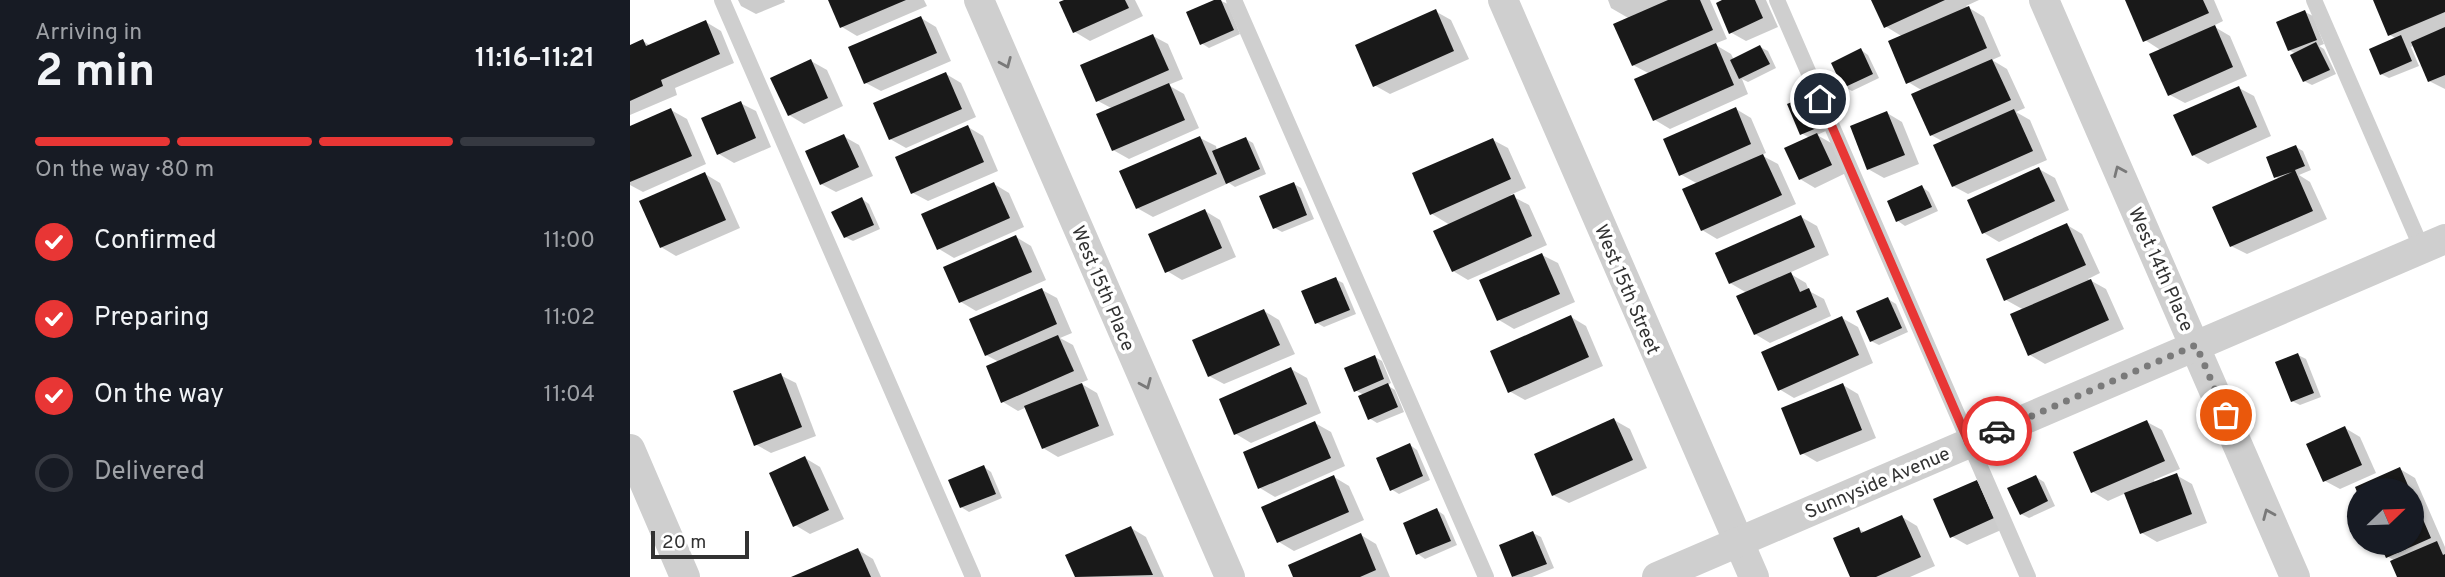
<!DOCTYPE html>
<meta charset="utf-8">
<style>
:root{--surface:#171b24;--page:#20242c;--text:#f1f3f6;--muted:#9ea1a6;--line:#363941;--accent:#e83635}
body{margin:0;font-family:Overpass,sans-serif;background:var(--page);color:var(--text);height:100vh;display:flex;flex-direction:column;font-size:26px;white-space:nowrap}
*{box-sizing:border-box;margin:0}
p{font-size:23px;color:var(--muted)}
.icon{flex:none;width:38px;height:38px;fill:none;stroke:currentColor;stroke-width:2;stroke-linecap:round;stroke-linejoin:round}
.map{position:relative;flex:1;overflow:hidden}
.sheet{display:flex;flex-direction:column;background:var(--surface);width:630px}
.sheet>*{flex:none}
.needle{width:46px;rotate:67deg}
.buttons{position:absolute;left:1717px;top:478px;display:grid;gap:14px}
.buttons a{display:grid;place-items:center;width:77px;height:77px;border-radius:50%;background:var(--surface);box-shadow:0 2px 5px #0004;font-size:35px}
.scale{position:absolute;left:21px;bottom:18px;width:98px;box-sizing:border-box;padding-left:7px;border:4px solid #323232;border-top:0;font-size:19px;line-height:24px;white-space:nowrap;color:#323232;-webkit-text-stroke:5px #fff;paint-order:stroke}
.pin{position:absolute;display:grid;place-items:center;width:60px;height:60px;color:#fff;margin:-30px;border:4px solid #fff;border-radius:50%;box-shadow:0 2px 7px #0007}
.courier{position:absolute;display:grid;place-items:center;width:70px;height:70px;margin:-35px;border:5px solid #e83635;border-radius:50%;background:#fff;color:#222;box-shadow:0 2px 9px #0007}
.summary em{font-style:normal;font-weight:700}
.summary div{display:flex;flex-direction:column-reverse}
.summary{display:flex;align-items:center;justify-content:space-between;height:119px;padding:0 35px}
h1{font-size:46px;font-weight:700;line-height:52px}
.bar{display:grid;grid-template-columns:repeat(4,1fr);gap:10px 7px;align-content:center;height:84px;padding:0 35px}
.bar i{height:9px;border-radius:5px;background:var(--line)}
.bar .selected{background:var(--accent)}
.bar p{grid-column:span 4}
ol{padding:0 35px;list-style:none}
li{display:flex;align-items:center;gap:21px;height:77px}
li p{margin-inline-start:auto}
li .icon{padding:7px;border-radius:50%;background:var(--accent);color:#fff;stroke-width:4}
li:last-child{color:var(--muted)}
li i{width:38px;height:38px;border:4px solid var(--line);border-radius:50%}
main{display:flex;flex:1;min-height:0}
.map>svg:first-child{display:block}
</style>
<main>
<section class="sheet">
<div class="summary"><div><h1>2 min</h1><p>Arriving in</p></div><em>11:16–11:21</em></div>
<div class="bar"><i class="selected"></i><i class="selected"></i><i class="selected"></i><i></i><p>On the way · 80 m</p></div>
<ol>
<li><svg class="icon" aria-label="check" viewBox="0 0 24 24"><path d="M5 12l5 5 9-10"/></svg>Confirmed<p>11:00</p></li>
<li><svg class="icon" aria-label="check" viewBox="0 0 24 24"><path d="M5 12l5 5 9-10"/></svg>Preparing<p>11:02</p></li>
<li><svg class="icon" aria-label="check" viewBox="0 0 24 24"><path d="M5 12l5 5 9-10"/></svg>On the way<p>11:04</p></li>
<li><i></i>Delivered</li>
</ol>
</section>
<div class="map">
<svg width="1815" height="577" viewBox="0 0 1815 577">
<rect width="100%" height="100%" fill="#fff"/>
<g fill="#0003">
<path d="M108,0H154L155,2L126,14L111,6Z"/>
<path d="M200,0H294L297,6L227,36L212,27Z"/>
<path d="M438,0H505L513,16L460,41L445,32Z"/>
<path d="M589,0L598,4L610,34L579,48L571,43Z"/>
<path d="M978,0H1080L1097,39L1084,44L1101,54L1104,60L1130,47L1138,51L1146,68L1118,82L1112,79L1118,94L1040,129L1025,120L1020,74L1003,65L1000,19L981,8Z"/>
<path d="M1096,0H1136L1148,27L1116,41L1100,32Z"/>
<path d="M1243,0H1349L1336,6L1354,17L1371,56L1362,60L1377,69L1395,108L1386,112L1400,120L1417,160L1338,194L1323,186L1314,142L1301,135L1293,91L1278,82L1273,37L1255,26Z"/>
<path d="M1499,0H1584L1593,21L1583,26L1600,36L1617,76L1555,103L1540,95L1532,51L1515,40Z"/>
<path d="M1745,0H1815V89L1799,81L1785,45L1781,47L1789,66L1759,78L1751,74L1767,39L1760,35Z"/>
<path d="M805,11L821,20L839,59L760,94L744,85Z"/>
<path d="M1675,12L1683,16L1694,44L1689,46L1694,49L1706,74L1682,85L1674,81L1666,54L1659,50Z"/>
<path d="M291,18L306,27L321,61L251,91L236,83Z"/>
<path d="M76,22L91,31L104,63L45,88L47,95L0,115V47L13,41L21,46Z"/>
<path d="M523,36L538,44L553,79L538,85L554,94L569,128L499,159L483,150V109L468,101Z"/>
<path d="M1231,50L1238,55L1249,78L1222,91L1214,87Z"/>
<path d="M181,61L197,70L213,106L174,124L159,115Z"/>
<path d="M316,74L331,83L346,117L276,148L260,139Z"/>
<path d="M1609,88L1624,96L1641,136L1578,164L1563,155Z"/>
<path d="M110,103L126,111L141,147L104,163L89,154Z"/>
<path d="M1159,105L1200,129L1187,135L1203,144L1216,173L1185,188L1170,179L1180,138L1171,133Z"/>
<path d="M1106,109L1121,118L1136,153L1131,155L1148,164L1166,204L1087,239L1072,230L1068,184L1050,174Z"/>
<path d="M41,110L57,119L76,164L13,192L0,185V128Z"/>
<path d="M1257,113L1272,122L1289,164L1254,178L1238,169Z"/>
<path d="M338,127L353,136L368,171L298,201L283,193Z"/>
<path d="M213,136L229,145L243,176L206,192L191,184Z"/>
<path d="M570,138L586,146L587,151L616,139L623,143L636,174L605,187L599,183L523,217L507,208Z"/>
<path d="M863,140L878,148L896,188L880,195L899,205L917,245L838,280L823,271L820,225L802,214Z"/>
<path d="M1666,147L1673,151L1681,170L1669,175L1680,182L1697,219L1617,254L1601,246L1650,179L1646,177Z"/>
<path d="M1409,169L1425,178L1439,210L1369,242L1354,233Z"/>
<path d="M75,174L90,183L110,228L46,256L31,247Z"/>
<path d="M364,184L379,193L394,227L324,258L309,249Z"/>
<path d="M664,184L671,188L684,219L652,232L645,228Z"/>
<path d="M1292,187L1299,192L1308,211L1275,226L1268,221Z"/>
<path d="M232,199L239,204L250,229L223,241L215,237Z"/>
<path d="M575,211L590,220L606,257L552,280L537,271Z"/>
<path d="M1171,217L1187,226L1199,255L1159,273L1176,283L1179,291L1194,299L1201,316L1140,343L1125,334L1117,293L1100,283Z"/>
<path d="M1437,225L1452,234L1470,273L1458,279L1476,289L1494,329L1415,364L1400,355L1394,310L1376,300Z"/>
<path d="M386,237L401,246L416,280L346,311L331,302Z"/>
<path d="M912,255L928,263L945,302L884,329L869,320Z"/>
<path d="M705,279L713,283L726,314L694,327L687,323Z"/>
<path d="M412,290L427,298L442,333L430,338L443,345L458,380L450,383L467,393L484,435L428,457L413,448L397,407L388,411L373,402L369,362L356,355Z"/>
<path d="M1258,299L1266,304L1278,332L1249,345L1241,341Z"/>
<path d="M634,311L649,320L665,354L594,384L579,376Z"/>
<path d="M941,317L956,326L973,366L895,400L879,391Z"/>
<path d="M1212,318L1228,327L1243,363L1164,398L1149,389Z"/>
<path d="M1668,355L1676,359L1691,397L1670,405L1662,401Z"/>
<path d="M745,357L752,361L761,383L757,385L765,390L774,412L747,423L739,418L734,395L725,390Z"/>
<path d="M661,369L677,378L691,413L621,443L606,434Z"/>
<path d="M150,375L166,383L186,436L141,453L125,444Z"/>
<path d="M1213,385L1228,394L1246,438L1187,462L1172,453Z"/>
<path d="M984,420L1000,429L1017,468L939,503L923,495Z"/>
<path d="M1517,422L1532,430L1550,469L1524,480L1525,483L1546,475L1562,484L1577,523L1527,542L1512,533L1496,493L1478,501L1463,492Z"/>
<path d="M685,423L701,432L715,466L645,497L630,488Z"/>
<path d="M1715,428L1730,437L1746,473L1710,489L1695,481Z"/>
<path d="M780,445L787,450L800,480L769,494L761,489Z"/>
<path d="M175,458L190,467L214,519L180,534L165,525Z"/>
<path d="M354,467L361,472L372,498L339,512L331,507Z"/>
<path d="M1770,469L1785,478L1815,547V577H1769L1765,561L1757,556L1782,542V490H1729V493L1727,488Z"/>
<path d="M704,477L719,486L734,520L664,551L649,542Z"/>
<path d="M1406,477L1414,482L1425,506L1399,518L1391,514Z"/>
<path d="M1347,482L1362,491L1378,527L1337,545L1321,536Z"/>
<path d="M807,510L814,515L827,545L795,559L788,554Z"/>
<path d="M1272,517L1287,526L1305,566L1280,577H1222L1229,529L1236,533Z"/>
<path d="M501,528L516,537L534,577H447L437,556Z"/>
<path d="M903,533L911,537L924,568L902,577H884L871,546Z"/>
<path d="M731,535L746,544L760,577H665Z"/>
<path d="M228,550L243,559L251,577H165Z"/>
</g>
<g fill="#191919">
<path d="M198,0H276L210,28Z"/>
<path d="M434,0H495L499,8L443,33L429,2Z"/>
<path d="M584,0H591L604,30L570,45L556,12Z"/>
<path d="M1038,0H1070L1083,30L1002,66L983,24Z"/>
<path d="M1092,0H1125L1133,18L1099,34L1086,3Z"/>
<path d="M1241,0H1315L1254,28Z"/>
<path d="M1495,0H1573L1579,13L1513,42Z"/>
<path d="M1743,0H1815V12L1758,36Z"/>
<path d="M1339,6L1357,48L1276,84L1258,41Z"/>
<path d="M806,9L824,51L743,87L725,45Z"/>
<path d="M1675,10L1687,40L1658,51L1646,22Z"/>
<path d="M291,16L307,53L234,84L218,47Z"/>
<path d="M76,20L90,54L31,80L33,86L0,101V45L13,39L16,46Z"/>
<path d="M1585,25L1603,67L1538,96L1519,54Z"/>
<path d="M1815,27V75L1798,82L1781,42Z"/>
<path d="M523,34L539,70L466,102L450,65Z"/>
<path d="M1771,35L1782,61L1750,75L1739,49Z"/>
<path d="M1686,42L1700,70L1673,82L1660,55Z"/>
<path d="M1086,43L1104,85L1023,121L1004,79Z"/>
<path d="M1130,45L1140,64L1109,79L1100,60Z"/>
<path d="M1231,48L1243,74L1213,88L1201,63Z"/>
<path d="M181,59L198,98L158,116L140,78Z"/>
<path d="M1362,59L1381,100L1300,136L1281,94Z"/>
<path d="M316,72L332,109L259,140L243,103Z"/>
<path d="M539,83L555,120L482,151L466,114Z"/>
<path d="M1609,86L1627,127L1562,156L1543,115Z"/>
<path d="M1182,94L1194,125L1170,135L1157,104Z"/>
<path d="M111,101L126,138L87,155L71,118Z"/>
<path d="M1106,107L1121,144L1049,176L1033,139Z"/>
<path d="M41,108L62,156L0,182V126Z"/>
<path d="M1384,109L1403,151L1322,187L1303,145Z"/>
<path d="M1257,111L1275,155L1237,170L1220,126Z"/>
<path d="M338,125L354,162L281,194L265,157Z"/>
<path d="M1187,133L1202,165L1169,180L1154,148Z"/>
<path d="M214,134L229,167L190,185L175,151Z"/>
<path d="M570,136L587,174L506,209L489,171Z"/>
<path d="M616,137L630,169L596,184L582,151Z"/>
<path d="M863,138L881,179L800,215L782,173Z"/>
<path d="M1666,145L1675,166L1665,170L1683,211L1600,247L1582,207L1662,172L1644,178L1636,157Z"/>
<path d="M1133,154L1152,195L1071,231L1052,189Z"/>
<path d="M1409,167L1425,201L1352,234L1337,200Z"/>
<path d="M75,172L96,220L30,248L9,201Z"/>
<path d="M364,182L380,218L307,250L291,214Z"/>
<path d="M664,182L677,215L643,229L629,196Z"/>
<path d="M1292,185L1302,207L1266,222L1257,201Z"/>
<path d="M884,194L902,236L822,272L803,231Z"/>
<path d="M232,197L244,225L214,238L201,212Z"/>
<path d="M575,209L592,248L535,273L518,234Z"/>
<path d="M1171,215L1185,247L1099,284L1085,253Z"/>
<path d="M1437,223L1456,265L1374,301L1356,259Z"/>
<path d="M386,235L402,272L329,303L313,267Z"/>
<path d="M912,253L930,294L867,321L849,280Z"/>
<path d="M1161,272L1170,292L1179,288L1187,307L1124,335L1106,296Z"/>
<path d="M706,277L720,310L685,324L671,291Z"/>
<path d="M1461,279L1479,320L1398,356L1380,314Z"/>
<path d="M412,288L427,324L355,356L339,319Z"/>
<path d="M1258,297L1272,328L1240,342L1226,311Z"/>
<path d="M634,309L650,345L578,377L562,340Z"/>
<path d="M941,315L959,357L878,393L860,351Z"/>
<path d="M1212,316L1229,355L1148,391L1131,352Z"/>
<path d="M428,335L444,371L371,403L356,366Z"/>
<path d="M1668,353L1684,393L1661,402L1645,362Z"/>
<path d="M745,355L754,379L724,392L714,368Z"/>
<path d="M661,367L677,404L604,435L589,399Z"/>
<path d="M151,373L172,427L124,446L103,391Z"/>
<path d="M452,383L469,426L412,449L394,406Z"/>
<path d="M758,383L768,407L738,420L728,396Z"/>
<path d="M1213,383L1232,430L1170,455L1151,408Z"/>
<path d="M984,418L1003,460L922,496L904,454Z"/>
<path d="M1517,420L1535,461L1461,493L1443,452Z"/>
<path d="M685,421L701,458L628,489L613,452Z"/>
<path d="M1715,426L1732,465L1693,482L1676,444Z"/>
<path d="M780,443L793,476L760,491L746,458Z"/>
<path d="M175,456L199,510L163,527L139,473Z"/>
<path d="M354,465L366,494L330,508L318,480Z"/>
<path d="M1770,467L1780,490H1729V497L1725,487Z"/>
<path d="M1547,473L1562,514L1510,534L1494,493Z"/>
<path d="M704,475L719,512L647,543L631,507Z"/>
<path d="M1406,475L1418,501L1390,515L1377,488Z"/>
<path d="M1347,480L1364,518L1320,538L1303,499Z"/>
<path d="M1782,494L1801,538L1756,558L1749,542H1782Z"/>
<path d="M807,508L821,541L786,555L773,523Z"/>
<path d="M1272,515L1291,557L1246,577H1220L1203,538L1229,527L1231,533Z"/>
<path d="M501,526L523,575L445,577L435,555Z"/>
<path d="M903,531L917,564L882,577L869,545Z"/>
<path d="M731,533L746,570L730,577H663L658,565Z"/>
<path d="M1807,541L1813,555L1815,554V577H1767L1760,561Z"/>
<path d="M228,548L241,577H161Z"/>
</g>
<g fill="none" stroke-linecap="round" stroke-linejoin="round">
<g stroke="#cfcfcf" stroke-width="16">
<path d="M92,0L343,577"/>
<path d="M604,0L856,577"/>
<path d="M1147,0L1398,577"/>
<path d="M1684,0L1792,249"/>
</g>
<g stroke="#cfcfcf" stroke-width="30">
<path d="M349,0L600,577"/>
<path d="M873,0L1124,577"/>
<path d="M1414,0L1665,577"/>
<path d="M0,449L55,577"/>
<path d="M1027,577L1815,239"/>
</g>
</g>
<defs><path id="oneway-chevron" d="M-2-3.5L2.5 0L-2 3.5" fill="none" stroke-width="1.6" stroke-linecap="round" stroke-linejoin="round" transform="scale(1.75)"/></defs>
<g stroke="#797979">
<use href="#oneway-chevron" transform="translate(376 63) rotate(67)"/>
<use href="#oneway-chevron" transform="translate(1489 171) rotate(-114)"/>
<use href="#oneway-chevron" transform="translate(516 384) rotate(67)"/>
<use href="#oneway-chevron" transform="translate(1638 514) rotate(-113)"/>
</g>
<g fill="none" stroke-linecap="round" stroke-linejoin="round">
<path stroke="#7a7a7a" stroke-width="7" stroke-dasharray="0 12.6" d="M1367,431L1566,345L1596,415"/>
<path stroke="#e83635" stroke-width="9" d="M1190,99L1339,443L1367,431"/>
</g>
<g text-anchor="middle" stroke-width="7" stroke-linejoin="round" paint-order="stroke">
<g font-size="19" fill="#323232" stroke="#fff">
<text transform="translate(1532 269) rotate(66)" y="7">West 14th Place</text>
<text transform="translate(474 288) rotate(67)" y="7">West 15th Place</text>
<text transform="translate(998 289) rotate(67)" y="7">West 15th Street</text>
<text transform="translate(1247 482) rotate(-23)" y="7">Sunnyside Avenue</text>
</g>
</g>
</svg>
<div class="buttons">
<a><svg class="needle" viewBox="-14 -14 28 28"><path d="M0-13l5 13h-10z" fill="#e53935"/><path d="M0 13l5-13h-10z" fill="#9ea1a6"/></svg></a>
</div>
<div class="scale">20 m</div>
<div class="pin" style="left:1596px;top:415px;background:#ea580c"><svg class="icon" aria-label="bag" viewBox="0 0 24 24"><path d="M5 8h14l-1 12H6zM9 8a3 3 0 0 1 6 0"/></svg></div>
<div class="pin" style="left:1190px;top:99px;background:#1f2937"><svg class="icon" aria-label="home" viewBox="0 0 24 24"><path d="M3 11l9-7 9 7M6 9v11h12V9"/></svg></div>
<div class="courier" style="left:1367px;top:431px"><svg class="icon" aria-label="car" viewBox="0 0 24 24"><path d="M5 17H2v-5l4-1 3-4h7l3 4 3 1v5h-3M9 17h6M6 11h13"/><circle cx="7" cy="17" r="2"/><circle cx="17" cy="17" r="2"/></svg></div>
</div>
</main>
